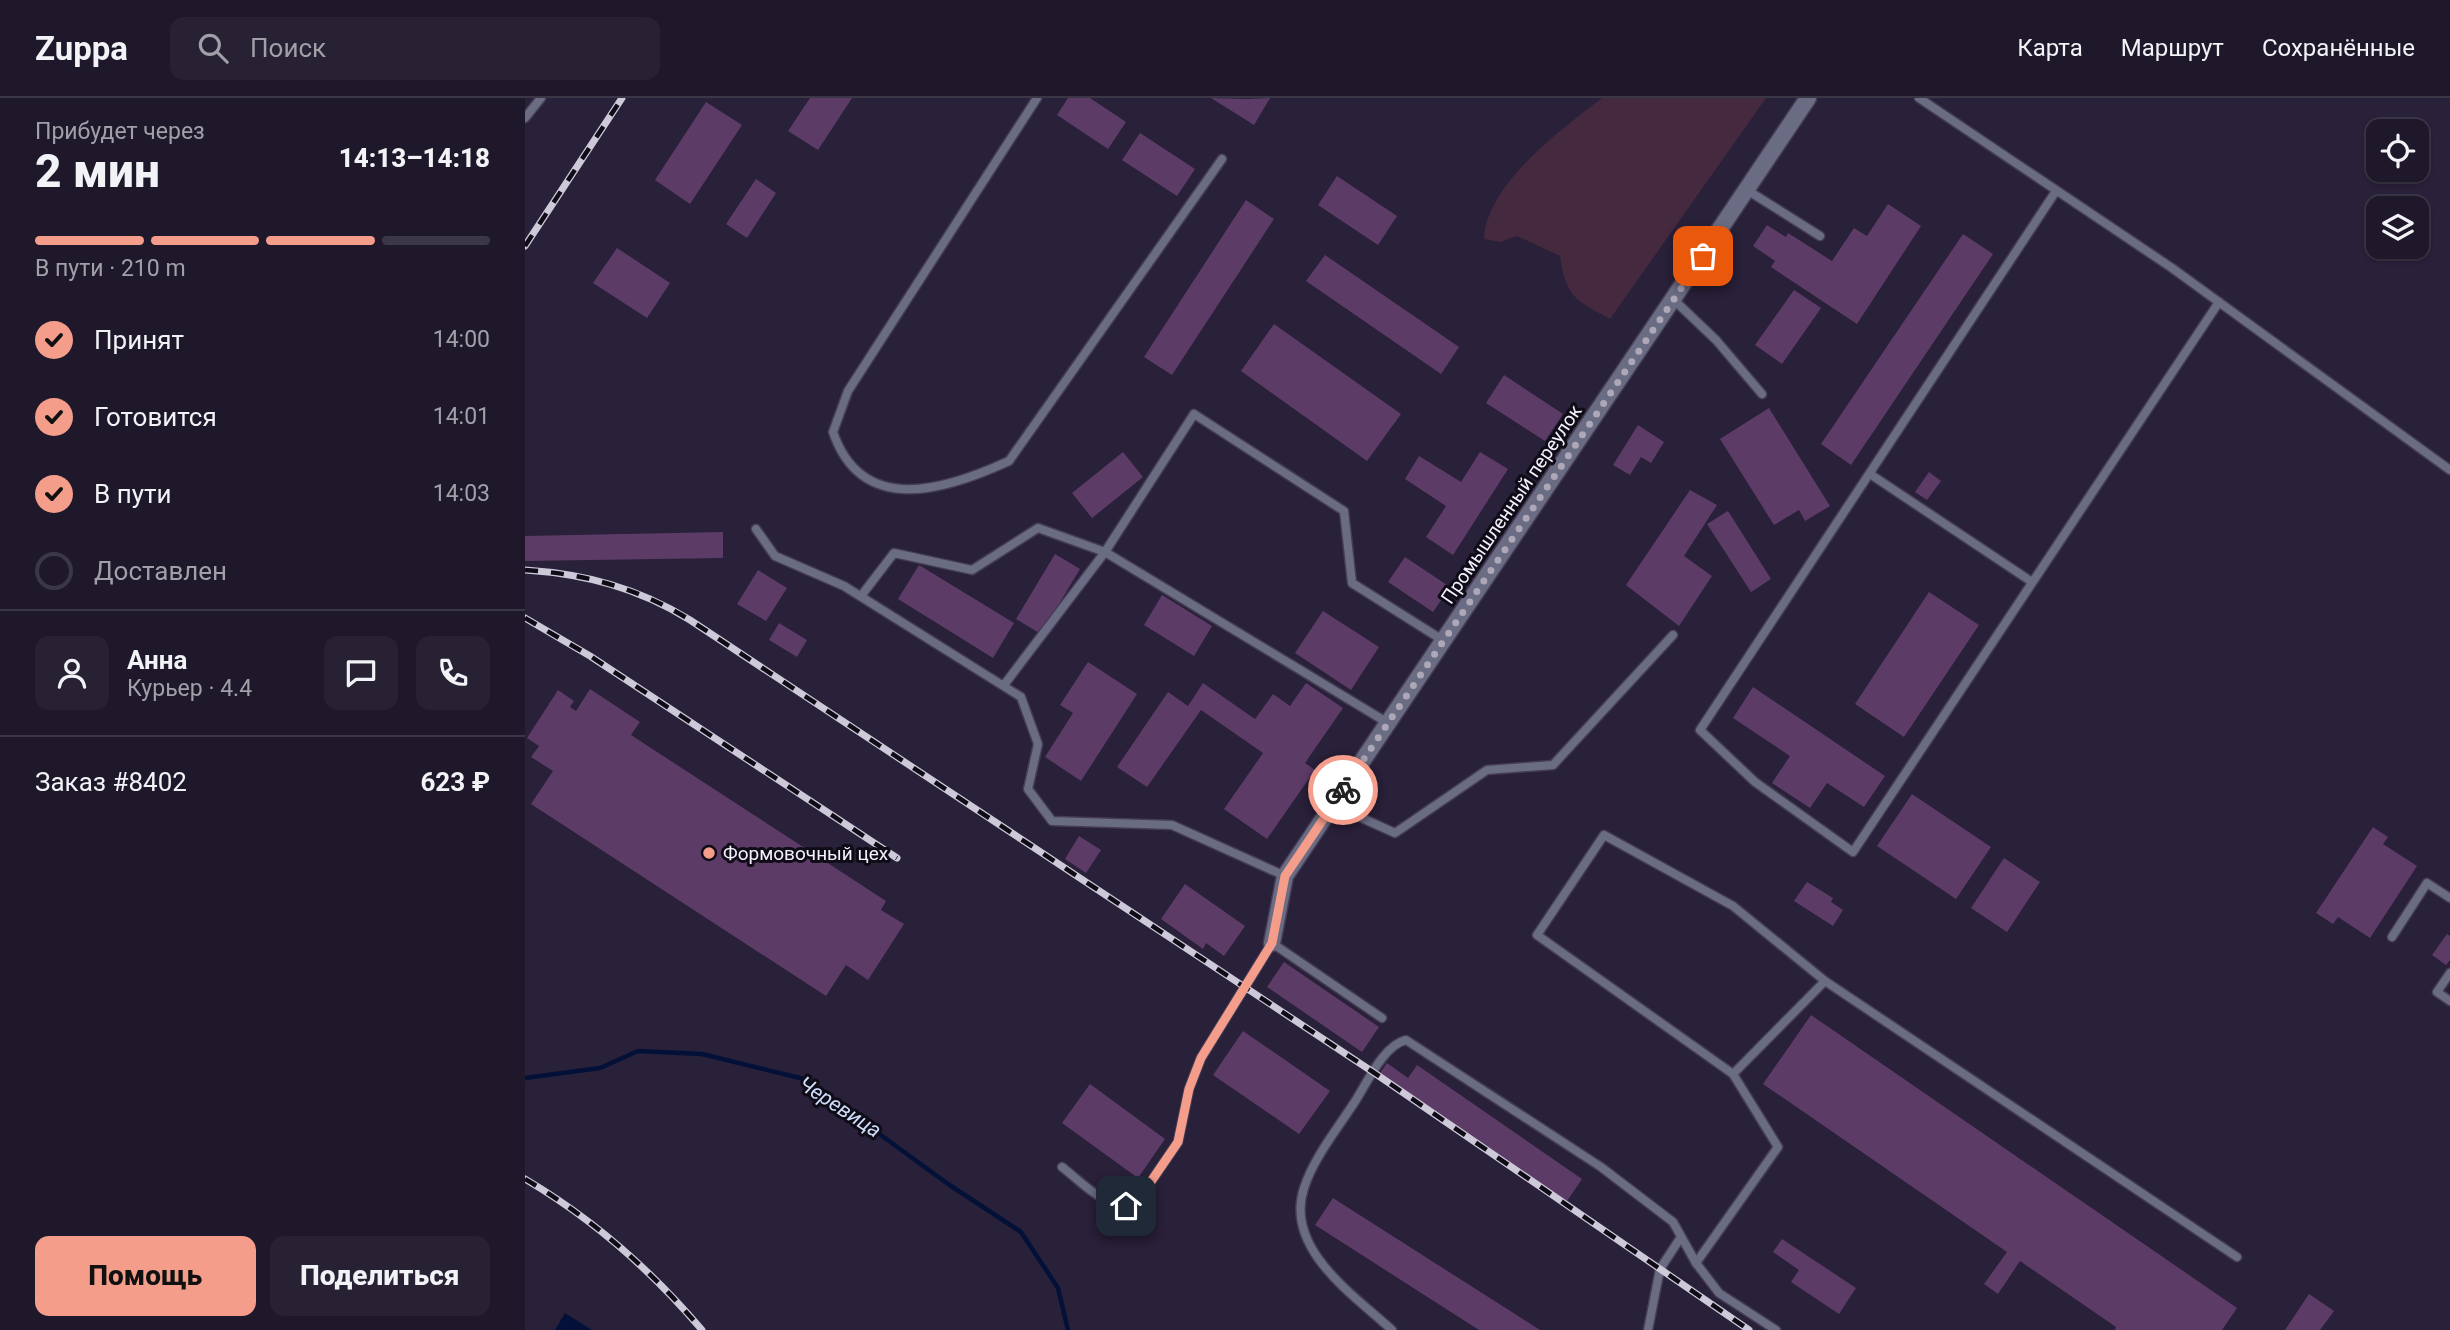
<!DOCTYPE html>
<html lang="ru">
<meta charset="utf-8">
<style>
:root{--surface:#1f182b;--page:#272133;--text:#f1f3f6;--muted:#a1a0a9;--line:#3c3747;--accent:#f49d8b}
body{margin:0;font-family:Roboto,sans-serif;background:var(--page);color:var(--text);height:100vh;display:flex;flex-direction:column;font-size:26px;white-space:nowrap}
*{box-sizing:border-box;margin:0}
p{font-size:23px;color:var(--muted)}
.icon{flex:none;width:38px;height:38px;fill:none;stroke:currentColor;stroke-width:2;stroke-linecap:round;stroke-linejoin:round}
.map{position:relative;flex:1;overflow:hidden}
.details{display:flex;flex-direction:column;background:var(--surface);width:525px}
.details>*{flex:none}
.buttons{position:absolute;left:1841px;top:21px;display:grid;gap:14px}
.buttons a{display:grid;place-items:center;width:63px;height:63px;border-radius:14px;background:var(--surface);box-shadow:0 2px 5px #0004,0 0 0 2px var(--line);font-size:35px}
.pin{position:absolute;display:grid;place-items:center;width:60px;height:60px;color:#fff;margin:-30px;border-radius:14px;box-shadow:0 4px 10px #0006}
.courier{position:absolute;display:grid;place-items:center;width:70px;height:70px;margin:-35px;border:5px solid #f49d8b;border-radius:50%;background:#fff;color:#222;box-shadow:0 2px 9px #0007}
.summary em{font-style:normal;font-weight:800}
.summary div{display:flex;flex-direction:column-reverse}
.summary{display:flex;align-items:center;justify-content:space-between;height:119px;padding:0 35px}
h1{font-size:46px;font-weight:800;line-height:52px}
.bar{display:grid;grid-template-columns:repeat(4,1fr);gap:10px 7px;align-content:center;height:84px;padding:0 35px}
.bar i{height:9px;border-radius:5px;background:var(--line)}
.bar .active{background:var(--accent)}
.bar p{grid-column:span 4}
.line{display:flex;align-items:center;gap:18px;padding:0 35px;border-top:2px solid var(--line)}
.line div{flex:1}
.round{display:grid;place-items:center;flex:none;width:74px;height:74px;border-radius:14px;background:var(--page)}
ol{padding:0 35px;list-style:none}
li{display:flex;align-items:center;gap:21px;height:77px}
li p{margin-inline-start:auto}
li .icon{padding:7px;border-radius:50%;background:var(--accent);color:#111;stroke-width:4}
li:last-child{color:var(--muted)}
li i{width:38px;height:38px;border:4px solid var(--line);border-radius:50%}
.button{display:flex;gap:14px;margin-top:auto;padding:14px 35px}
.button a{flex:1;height:80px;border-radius:14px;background:var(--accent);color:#111;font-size:28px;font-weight:800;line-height:80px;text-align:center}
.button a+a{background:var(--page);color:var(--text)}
header{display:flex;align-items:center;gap:42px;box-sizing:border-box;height:98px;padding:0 35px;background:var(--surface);border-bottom:2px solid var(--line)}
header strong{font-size:33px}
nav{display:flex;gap:38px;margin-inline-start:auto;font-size:24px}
.search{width:490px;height:63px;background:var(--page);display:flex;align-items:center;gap:18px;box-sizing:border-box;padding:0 24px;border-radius:14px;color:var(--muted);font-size:26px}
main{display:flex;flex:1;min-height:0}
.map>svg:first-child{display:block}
</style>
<header>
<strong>Zuppa</strong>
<div class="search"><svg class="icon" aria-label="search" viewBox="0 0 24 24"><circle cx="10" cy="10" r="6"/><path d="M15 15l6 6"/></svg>Поиск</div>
<nav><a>Карта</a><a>Маршрут</a><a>Сохранённые</a></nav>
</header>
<main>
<section class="details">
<div class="summary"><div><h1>2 мин</h1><p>Прибудет через</p></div><em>14:13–14:18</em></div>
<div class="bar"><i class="active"></i><i class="active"></i><i class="active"></i><i></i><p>В пути · 210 m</p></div>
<ol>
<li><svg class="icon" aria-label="check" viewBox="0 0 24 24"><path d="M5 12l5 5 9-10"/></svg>Принят<p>14:00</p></li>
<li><svg class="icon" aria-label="check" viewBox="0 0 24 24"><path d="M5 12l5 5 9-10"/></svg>Готовится<p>14:01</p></li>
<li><svg class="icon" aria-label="check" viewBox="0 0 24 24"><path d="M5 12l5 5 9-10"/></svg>В пути<p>14:03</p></li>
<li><i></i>Доставлен</li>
</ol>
<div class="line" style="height:126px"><a class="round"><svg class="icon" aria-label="person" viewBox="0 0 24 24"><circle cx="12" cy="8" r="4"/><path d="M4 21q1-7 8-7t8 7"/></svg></a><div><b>Анна</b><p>Курьер · 4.4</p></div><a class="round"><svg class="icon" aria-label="chat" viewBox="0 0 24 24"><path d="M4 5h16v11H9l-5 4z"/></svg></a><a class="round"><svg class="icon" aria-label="phone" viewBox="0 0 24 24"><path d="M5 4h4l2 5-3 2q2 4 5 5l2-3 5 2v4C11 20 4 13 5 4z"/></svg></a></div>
<div class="line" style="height:91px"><div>Заказ #8402</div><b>623 ₽</b></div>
<div class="button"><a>Помощь</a><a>Поделиться</a></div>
</section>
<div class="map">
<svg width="1925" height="1232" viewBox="0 0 1925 1232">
<rect width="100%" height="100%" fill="#292039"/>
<path fill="#45293e" d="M1077,0H1241L1085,221C1050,202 1041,199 1035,158L992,138L975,144L959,141C961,86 1037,31 1077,0Z"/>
<path fill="#031139" d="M40,1215L67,1232H30Z"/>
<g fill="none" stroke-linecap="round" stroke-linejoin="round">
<path stroke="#031139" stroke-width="4.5" d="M0,980L75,970L113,953L177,956L279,981L423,1086L496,1134L533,1190L543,1232"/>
</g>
<g fill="#5d3b67">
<path d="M285,0H327L293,52L263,33Z"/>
<path d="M543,0H565L601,24L583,51L532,17Z"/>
<path d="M686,0L723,1L745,0L729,27Z"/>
<path d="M181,4L217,27L165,106L130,82Z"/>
<path d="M615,35L670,71L652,98L597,62Z"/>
<path d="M812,78L872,118L853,147L793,107Z"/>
<path d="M231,81L251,95L222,140L201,126Z"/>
<path d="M721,102L749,121L647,277L619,259Z"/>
<path d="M1363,106L1396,128L1332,226L1246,169L1250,163L1228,148L1242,127L1261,139L1263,135L1307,163L1329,130L1342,138Z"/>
<path d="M1438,136L1468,156L1326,367L1296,346Z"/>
<path d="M92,150L145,185L122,220L68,185Z"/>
<path d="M800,157L934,249L916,276L781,183Z"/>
<path d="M1269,192L1296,210L1257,266L1230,247Z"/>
<path d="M749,226L876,316L842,363L716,273Z"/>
<path d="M979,277L1038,316L1020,343L961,305Z"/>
<path d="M1244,310L1305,408L1280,423L1274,412L1249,427L1195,341Z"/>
<path d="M1113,327L1139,344L1126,365L1116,359L1105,377L1088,367Z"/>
<path d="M598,354L618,379L567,420L547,395Z"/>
<path d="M955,354L983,371L928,457L901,439L921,408L880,381L894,358L936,384Z"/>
<path d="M1404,374L1416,383L1402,402L1390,394Z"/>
<path d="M1165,392L1192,407L1159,458L1187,478L1154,528L1101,487Z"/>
<path d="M1203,413L1246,481L1226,494L1182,426Z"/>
<path d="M198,434V460L0,463V438Z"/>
<path d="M530,456L555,471L516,536L491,521Z"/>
<path d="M880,459L925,489L908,514L863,484Z"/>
<path d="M394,467L489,525L468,560L373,501Z"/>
<path d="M233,472L262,490L241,523L212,506Z"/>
<path d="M1404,494L1454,527L1379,639L1330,606Z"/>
<path d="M637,497L687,528L669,558L619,527Z"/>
<path d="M798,513L854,549L826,592L770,555Z"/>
<path d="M254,525L282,542L272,559L244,542Z"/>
<path d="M563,564L612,596L556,683L520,659L548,615L535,607Z"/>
<path d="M678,585L730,621L748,596L765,608L781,585L818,610L780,665L790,672L742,741L699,711L738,655L676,612L622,689L592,669L643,594L663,608Z"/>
<path d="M1228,589L1360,678L1339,709L1302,685L1285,710L1247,685L1265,658L1208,620Z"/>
<path d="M65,591L115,624L106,637L361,803L356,812L379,826L343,882L321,867L301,898L6,706L28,673L6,659L14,648L2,640L33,592L49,603L45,609L51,613Z"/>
<path d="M1387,696L1466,749L1431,801L1352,748Z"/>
<path d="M1848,729L1863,739L1858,746L1892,768L1845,840L1813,819L1808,826L1791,815Z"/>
<path d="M554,738L576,752L561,775L540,761Z"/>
<path d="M1479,760L1515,784L1482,834L1446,810Z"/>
<path d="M1282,784L1308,800L1306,804L1318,812L1308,828L1269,803Z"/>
<path d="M660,786L720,828L699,858L681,845L678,851L636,821Z"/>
<path d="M1922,836L1925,838V862L1921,867L1907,857Z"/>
<path d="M759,864L854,929L837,954L742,889Z"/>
<path d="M1286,917L1712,1210L1697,1232H1590L1591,1229L1495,1163L1473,1196L1459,1186L1482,1154L1238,986Z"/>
<path d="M718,933L805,993L774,1036L688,977Z"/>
<path d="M862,965L883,980L892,967L1057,1081L1042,1103L855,975Z"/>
<path d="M565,986L640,1041L613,1080L537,1025Z"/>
<path d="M808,1100L1015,1232H954L790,1127Z"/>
<path d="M1257,1141L1331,1190L1314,1216L1266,1184L1274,1172L1248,1154Z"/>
<path d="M1784,1196L1809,1213L1795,1232H1760Z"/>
</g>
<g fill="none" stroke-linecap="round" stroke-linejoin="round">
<defs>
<g id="lane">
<path d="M512,0L323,293L308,334C337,419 421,392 484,363L697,61"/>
<path d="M1394,0L1647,170L1925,372"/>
<path d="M0,20L16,0"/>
<path d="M1222,92L1295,138"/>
<path d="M1531,93L1175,632L1230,684L1328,754L1694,204"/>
<path d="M1149,202L1191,242L1237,296"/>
<path d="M1345,376L1507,484"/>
<path d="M231,431L250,458L319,488L496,599L513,646L503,691L527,723L647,727L760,778"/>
<path d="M336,498L369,455L447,472L513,430L580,454L863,625"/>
<path d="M479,587L580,454L669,316L819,413L827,485L919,543"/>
<path d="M808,707L870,735L962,672L1028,667L1148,537"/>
<path d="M1867,839L1902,785L1925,800"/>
<path d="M1925,875L1912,894L1925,903"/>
<path d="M1208,976L1012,837L1079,737L1208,808L1300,883"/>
<path d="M537,1069C558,1085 584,1116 612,1104L653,1044L664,991L676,960L747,845L857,920"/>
<path d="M1171,1165L1253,1049L1208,976L1300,883L1712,1159"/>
<path d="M867,1232C829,1197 759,1151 779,1090C789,1059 813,1030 831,1002C843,983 859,947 881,942L1076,1069L1148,1124L1171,1165L1194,1195L1251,1232"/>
<path d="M1123,1232L1135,1171L1156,1139"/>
</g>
<path id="street" d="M747,845L760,778L1283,0"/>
</defs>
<use href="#lane" stroke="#453d54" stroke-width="11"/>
<use href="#street" stroke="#453d54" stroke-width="19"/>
<use href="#lane" stroke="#6a6c84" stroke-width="8"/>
<use href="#street" stroke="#6a6c84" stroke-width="16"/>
<defs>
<g id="rail">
<path d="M0,148L97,0"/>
<path d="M0,472C61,476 113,490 165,522L848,974L1224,1232"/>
<path d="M0,520L65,558L372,760"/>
<path d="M0,1081C68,1121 126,1172 177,1232"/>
</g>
</defs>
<use href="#rail" stroke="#cec9d9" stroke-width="7"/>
<use href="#rail" stroke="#100c17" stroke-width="4.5" stroke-dasharray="13" stroke-linecap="butt"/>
</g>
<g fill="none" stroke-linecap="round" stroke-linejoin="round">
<path stroke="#ada7b8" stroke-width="7" stroke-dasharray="0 12.6" d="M818,692L1178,158"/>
<path stroke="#f49d8b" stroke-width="9" d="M601,1108L612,1104L653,1044L664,991L676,960L747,845L760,778L818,692"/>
</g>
<circle fill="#f49d8b" stroke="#100c17" stroke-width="2.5" cx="184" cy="755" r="7"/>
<g text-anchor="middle" stroke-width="6" stroke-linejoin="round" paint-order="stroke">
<g font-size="19" fill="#f4f0fd" stroke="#100c17">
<text transform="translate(986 406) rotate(-56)" y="7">Промышленный переулок</text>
</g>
<g font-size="19" fill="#f4f0fd" stroke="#100c17" text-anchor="start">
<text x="198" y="762">Формовочный цех</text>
</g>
<g font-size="21" font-style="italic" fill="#cedefc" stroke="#100c17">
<text transform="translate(315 1009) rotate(33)" y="7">Черевица</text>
</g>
</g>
</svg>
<div class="buttons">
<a><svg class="icon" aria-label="locate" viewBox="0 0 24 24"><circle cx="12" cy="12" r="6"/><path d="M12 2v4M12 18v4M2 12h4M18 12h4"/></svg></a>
<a><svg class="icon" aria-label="layers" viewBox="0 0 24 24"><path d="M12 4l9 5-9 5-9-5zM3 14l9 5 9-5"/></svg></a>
</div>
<div class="pin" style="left:1178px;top:158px;background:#ea580c"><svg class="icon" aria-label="bag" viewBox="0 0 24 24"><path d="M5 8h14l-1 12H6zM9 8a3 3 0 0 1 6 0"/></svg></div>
<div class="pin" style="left:601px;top:1108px;background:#1f2937"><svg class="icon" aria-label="home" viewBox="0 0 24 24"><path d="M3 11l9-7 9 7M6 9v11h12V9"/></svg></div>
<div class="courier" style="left:818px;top:692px"><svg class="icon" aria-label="bike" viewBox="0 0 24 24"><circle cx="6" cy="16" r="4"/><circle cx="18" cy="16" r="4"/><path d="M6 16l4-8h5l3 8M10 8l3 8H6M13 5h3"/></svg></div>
</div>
</main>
